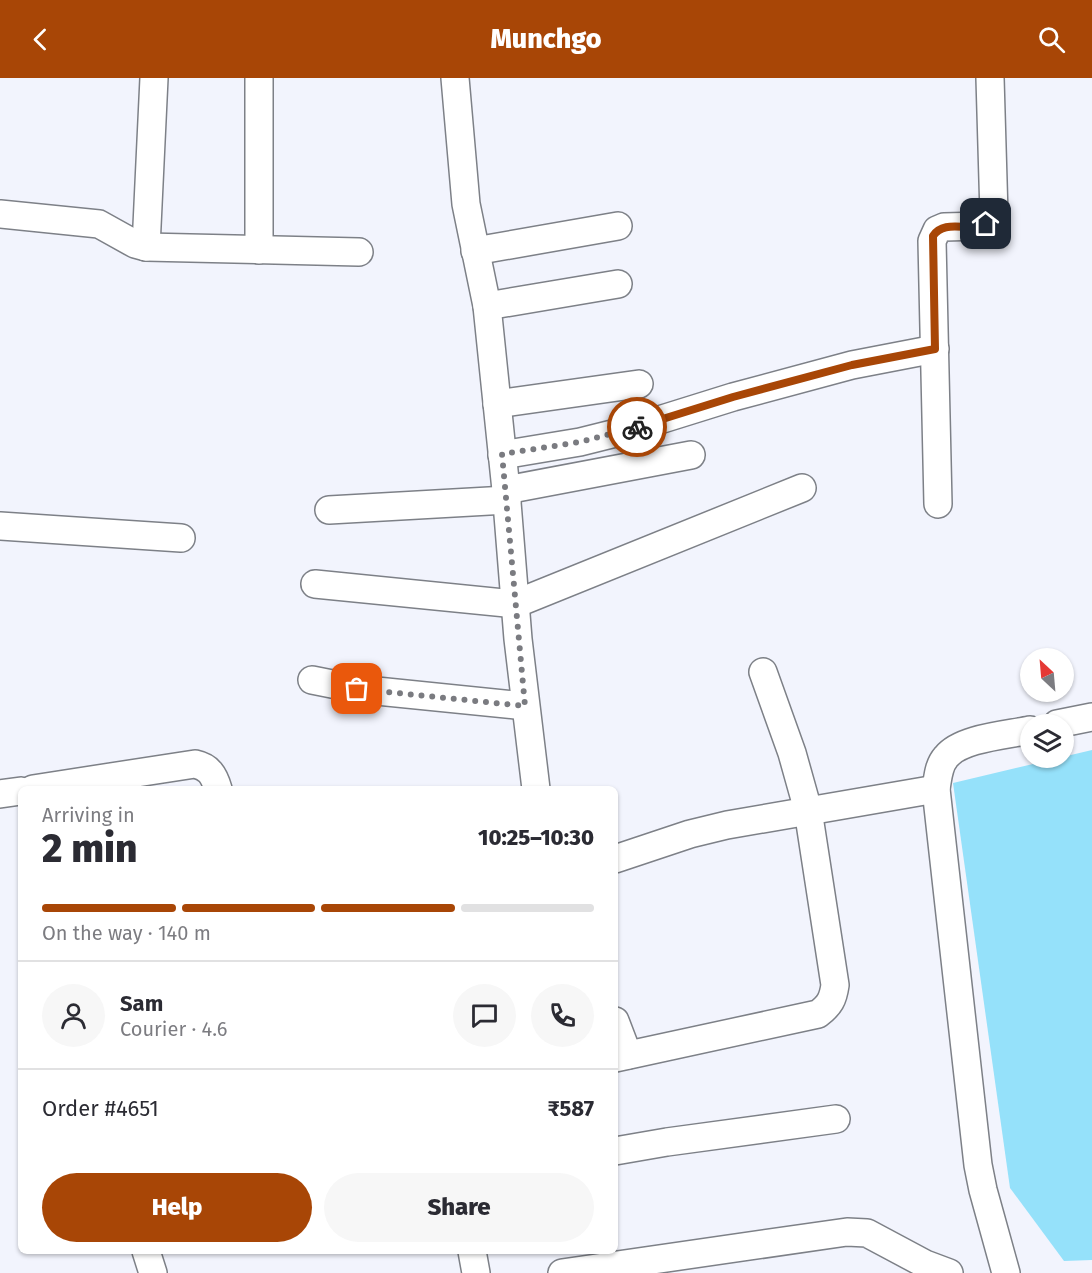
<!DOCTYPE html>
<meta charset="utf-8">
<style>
:root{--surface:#fff;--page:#f7f7f7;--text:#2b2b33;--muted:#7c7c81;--line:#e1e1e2;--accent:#a84606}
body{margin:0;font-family:"Fira Sans",sans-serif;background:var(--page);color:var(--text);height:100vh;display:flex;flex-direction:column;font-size:22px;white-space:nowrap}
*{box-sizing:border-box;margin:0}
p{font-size:20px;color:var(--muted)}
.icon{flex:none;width:33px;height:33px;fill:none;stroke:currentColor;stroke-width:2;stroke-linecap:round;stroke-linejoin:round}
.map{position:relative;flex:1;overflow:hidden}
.sheet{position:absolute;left:18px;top:708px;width:600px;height:468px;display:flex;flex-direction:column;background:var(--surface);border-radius:9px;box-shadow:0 2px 4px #0004}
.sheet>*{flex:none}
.needle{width:39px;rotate:334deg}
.fabs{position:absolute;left:1020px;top:570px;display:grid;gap:12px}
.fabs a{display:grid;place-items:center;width:54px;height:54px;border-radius:50%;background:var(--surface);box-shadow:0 2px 4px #0004;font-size:30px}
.pin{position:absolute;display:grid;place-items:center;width:51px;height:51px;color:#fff;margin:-26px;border-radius:12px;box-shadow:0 3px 9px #0006}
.courier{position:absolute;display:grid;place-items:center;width:60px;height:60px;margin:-30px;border:4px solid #a84606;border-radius:50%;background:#fff;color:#222;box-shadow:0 2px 8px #0007}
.head em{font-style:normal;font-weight:800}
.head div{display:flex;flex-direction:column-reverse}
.head{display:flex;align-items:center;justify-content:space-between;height:102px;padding:0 24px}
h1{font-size:39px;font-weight:800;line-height:45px}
.bar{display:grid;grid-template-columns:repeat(4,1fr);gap:9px 6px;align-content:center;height:72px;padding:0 24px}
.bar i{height:8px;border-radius:4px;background:var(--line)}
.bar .current{background:var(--accent)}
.bar p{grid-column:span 4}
.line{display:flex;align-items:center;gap:15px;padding:0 24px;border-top:2px solid var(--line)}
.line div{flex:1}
.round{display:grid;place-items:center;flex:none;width:63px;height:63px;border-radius:32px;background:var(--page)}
.primary-button{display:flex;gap:12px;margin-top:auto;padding:12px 24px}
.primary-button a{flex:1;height:69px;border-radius:36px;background:var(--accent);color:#fff;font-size:24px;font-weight:800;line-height:69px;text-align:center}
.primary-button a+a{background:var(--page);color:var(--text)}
header{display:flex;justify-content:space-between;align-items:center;height:78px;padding:0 24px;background:var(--accent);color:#fff;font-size:27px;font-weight:800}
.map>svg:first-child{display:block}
</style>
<header><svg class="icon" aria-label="back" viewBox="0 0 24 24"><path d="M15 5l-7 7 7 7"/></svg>Munchgo<svg class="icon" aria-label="search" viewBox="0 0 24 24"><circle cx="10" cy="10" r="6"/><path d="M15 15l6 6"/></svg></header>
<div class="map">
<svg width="1092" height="1195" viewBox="0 0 1092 1195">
<rect width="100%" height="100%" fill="#f2f4fd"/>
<path fill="#95e1fa" d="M1092,672V1182L1064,1183L1010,1110L953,705Z"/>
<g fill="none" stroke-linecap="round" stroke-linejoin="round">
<defs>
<g id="minor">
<path d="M455,0L466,126L487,228L506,412L518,561L536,711"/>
<path d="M0,136L99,146L135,166L146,169L359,174"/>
<path d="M146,169L154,0"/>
<path d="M259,172V0"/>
<path d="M475,173L618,148"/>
<path d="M487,228L618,206"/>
<path d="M497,326L639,306"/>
<path d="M502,377L580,364L624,353L733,319L852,287L935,271"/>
<path d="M506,412L691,377"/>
<path d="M938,426L932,163L937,152L944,149L982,148L994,137L990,0"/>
<path d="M329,432L507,422"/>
<path d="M0,448L181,460"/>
<path d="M315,506L515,526L802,410"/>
<path d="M312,602L357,611L525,628"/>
<path d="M1057,646L1092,639"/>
<path d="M33,711L195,686C209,689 214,697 218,711"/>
<path d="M0,716L21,713"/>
<path d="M615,781L690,756L727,747L936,711"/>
<path d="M615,943L628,977"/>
<path d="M615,980L818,936C830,927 833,921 835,907L808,732L792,675L763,594"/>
<path d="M615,1073L667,1064L836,1041"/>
<path d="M146,1173L153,1195"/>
<path d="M472,1173L476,1195"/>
<path d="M562,1195L847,1154L867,1155L925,1186L949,1195"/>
<path d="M1006,1195L983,1112L978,1087L936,711C938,700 938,688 946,679C961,660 1007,657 1030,652"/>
</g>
</defs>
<use href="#minor" stroke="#7d8087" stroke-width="30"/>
<use href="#minor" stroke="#fff" stroke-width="27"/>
</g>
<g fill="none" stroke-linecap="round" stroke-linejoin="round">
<path stroke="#7a7b80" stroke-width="6" stroke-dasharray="0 10.8" d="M357,611L525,628L502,376L580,364L637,349"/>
<path stroke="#a84606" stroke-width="8" d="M637,349L733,319L852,287L935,271L933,158C945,140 970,155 986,146"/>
</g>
</svg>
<div class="fabs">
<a><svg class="needle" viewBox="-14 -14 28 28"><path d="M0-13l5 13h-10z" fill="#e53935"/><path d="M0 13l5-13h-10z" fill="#7c7c81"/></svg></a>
<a><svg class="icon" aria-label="layers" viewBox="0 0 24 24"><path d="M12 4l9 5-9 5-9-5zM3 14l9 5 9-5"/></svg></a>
</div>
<div class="pin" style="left:357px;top:611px;background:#ea580c"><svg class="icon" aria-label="bag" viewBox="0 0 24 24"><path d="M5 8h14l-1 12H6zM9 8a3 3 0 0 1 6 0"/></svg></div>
<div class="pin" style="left:986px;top:146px;background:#1f2937"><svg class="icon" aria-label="home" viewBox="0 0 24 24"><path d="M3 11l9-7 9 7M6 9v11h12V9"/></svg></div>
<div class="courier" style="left:637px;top:349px"><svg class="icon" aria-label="bike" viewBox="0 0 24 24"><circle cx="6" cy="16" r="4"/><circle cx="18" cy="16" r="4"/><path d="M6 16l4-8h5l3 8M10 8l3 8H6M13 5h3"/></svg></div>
<section class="sheet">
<div class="head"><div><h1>2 min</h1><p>Arriving in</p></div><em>10:25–10:30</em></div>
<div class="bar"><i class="current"></i><i class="current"></i><i class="current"></i><i></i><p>On the way · 140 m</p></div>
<div class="line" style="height:108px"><a class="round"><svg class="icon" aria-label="person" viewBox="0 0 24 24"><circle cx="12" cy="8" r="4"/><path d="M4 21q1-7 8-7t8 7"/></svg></a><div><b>Sam</b><p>Courier · 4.6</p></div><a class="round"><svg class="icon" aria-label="chat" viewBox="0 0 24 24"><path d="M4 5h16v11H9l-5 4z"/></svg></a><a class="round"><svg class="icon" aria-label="phone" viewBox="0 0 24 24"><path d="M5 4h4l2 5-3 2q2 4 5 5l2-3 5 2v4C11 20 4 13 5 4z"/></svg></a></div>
<div class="line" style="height:78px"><div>Order #4651</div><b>₹587</b></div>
<div class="primary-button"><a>Help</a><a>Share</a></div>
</section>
</div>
